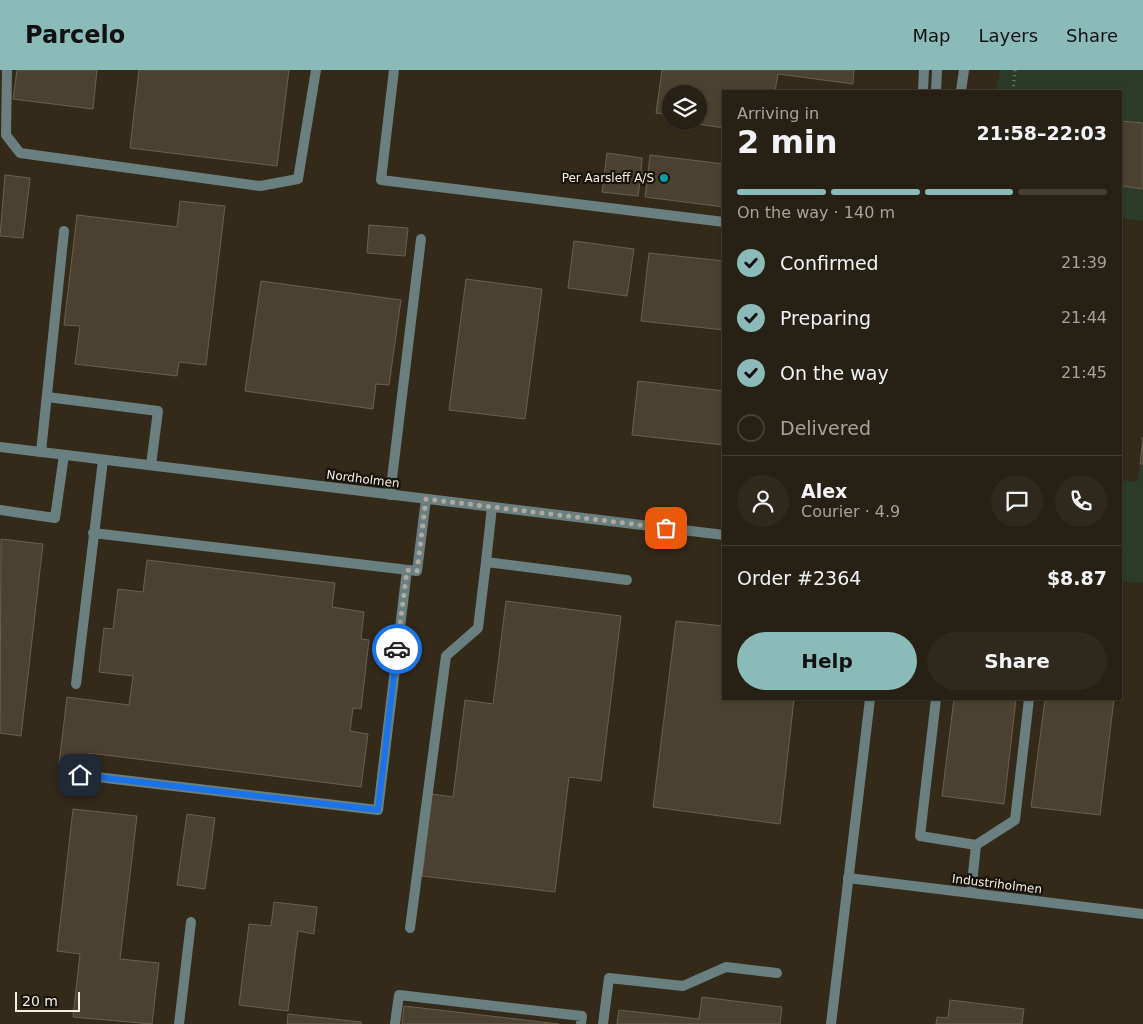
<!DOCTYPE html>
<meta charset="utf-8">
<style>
:root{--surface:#272014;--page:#2f281d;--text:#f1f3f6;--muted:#a4a3a0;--line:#433e34;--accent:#8bbbb9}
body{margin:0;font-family:"DejaVu Sans",sans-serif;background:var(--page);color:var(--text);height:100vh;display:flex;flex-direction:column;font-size:19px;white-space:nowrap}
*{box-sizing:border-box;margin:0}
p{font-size:16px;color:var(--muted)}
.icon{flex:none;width:28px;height:28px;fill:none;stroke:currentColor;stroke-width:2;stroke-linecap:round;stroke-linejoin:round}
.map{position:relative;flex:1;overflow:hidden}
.details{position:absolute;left:722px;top:20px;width:400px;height:610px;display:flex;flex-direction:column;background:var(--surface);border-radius:0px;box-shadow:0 1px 4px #0004,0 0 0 1px var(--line)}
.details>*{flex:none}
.fabs{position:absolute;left:662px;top:15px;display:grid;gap:10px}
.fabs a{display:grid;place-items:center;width:45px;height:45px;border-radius:50%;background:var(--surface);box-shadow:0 1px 4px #0004,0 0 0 1px var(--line);font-size:25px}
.scale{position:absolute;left:15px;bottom:12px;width:65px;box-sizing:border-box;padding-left:5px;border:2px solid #f4eee4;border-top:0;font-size:14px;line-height:18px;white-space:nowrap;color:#f4eee4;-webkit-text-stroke:4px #18140d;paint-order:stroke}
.pin{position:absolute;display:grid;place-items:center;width:42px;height:42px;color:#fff;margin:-21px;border-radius:10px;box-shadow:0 2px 8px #0006}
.courier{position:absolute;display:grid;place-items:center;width:50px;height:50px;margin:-25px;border:4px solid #1a73e8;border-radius:50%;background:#fff;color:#222;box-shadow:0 1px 6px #0007}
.headline em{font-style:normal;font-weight:800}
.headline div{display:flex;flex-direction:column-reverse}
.headline{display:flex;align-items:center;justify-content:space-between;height:85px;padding:0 15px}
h1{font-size:32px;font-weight:800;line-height:38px}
.bar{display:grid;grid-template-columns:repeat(4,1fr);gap:8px 5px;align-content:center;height:60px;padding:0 15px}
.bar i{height:6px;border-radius:4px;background:var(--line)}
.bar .active{background:var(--accent)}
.bar p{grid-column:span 4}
.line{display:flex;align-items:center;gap:12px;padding:0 15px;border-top:1px solid var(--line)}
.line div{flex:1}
.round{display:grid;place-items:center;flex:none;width:52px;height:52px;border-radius:26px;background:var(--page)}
ol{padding:0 15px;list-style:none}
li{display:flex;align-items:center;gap:15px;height:55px}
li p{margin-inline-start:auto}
li .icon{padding:5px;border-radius:50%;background:var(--accent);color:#111;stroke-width:4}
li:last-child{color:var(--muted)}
li i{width:28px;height:28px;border:2px solid var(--line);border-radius:50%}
.button{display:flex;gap:10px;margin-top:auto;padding:10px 15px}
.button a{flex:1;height:58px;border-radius:30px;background:var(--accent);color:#111;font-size:20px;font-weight:800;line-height:58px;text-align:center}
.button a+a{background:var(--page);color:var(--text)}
header{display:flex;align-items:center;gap:30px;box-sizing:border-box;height:70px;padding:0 25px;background:var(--accent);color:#111}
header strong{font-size:24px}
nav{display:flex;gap:28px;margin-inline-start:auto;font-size:18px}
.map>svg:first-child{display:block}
</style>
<header>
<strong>Parcelo</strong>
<nav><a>Map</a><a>Layers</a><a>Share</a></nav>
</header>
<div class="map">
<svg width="1143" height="954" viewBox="0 0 1143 954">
<rect width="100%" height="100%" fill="#342a1a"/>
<g fill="#2c3b27">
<path d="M1000,0H1143V53L1121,51V21H996Z"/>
<path d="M1121,116L1143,119V151L1121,148Z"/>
<path d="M1140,394H1143V513L1121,511V410L1137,412Z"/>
</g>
<g fill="#4b4130" stroke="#6b604f">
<path d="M17,0H97L93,39L13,29Z"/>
<path d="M139,0H289L277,96L130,78Z"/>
<path d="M662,0H854L853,14L778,4L775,21H724V58L697,54L699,24H671V45L656,43Z"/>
<path d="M1121,51L1143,53V119L1121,116Z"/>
<path d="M607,83L642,88L641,103L648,104L650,85L724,94V137L645,127L647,113L640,112L638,126L602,122Z"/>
<path d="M5,105L30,108L23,168L0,166Z"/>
<path d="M180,131L225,136L206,295L179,292L177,306L75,294L80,256L64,255L77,145L177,157Z"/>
<path d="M369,155L408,158L405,186L367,183Z"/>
<path d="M574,171L634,179L627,226L568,218Z"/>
<path d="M649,183L724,191V260L641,251Z"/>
<path d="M466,209L542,219L525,349L449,340Z"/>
<path d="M261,211L401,230L389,315L376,314L373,339L245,321Z"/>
<path d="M638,311L724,321V375L632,365Z"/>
<path d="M1143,367V394H1140Z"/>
<path d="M1,469L43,474L21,666L0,663Z"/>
<path d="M147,490L335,513L332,537L364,542L361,569L369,570L361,639L353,638L350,661L368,664L361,717L89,683L87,698L59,694L67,627L129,635L133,606L99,602L104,558L113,559L118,519L143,522Z"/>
<path d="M506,531L621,546L601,711L569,707L555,822L422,806L432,724L453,727L465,630L493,634Z"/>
<path d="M676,551L724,556V629H794L780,754L653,737Z"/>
<path d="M954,629H1016L1004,734L942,726Z"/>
<path d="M1045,629H1114L1100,745L1031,737Z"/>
<path d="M73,739L137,746L120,889L159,893L152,954L73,947L80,884L57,881Z"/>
<path d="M187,744L215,748L205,819L177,815Z"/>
<path d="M274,832L317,837L314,864L298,861L288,941L239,935L249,854L271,856Z"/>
<path d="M702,927L782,937L780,954H617L619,940L699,949Z"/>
<path d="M950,930L1024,939L1022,954H936L937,947L948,948Z"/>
<path d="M404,936L559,954H402Z"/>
<path d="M288,944L361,952V954H287Z"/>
</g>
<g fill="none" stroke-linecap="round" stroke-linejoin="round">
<path stroke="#81796b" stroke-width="3" stroke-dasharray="1 4" stroke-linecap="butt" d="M1013,21L1015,0"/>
<g stroke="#6a7f80" stroke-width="10">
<path d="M7,0L6,65L20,83L260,116L298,109L316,0"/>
<path d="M394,0L381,110L724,152"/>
<path d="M47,327L158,341L151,395"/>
<path d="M41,382L64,161"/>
<path d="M390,425L421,169"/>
<path d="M0,440L55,448L64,385"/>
<path d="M93,463L417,501L426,429"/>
<path d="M486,492L492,437"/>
<path d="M76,614L103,390"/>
<path d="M936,629L920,766L976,775L1015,750L1029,629"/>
<path d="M80,705L378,740L407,500"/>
<path d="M971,823L976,775"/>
<path d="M410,858L446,586L478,558L486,492L627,510"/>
<path d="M179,954L191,852"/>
<path d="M395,954L399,925L582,946L581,954"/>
<path d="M603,954L609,908L683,916L726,897L777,903"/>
</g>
<g stroke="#6a7f80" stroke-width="10">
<path d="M936,21L937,0"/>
<path d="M961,21L964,0"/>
<path d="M0,377L724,465"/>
<path d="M848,808L1143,844"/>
<path d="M831,954L870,629"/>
</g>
<path stroke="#6a7f80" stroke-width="10" d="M923,21L924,0"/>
</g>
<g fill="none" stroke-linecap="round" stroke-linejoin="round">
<path stroke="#b1a99d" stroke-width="5" stroke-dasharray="0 9" d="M397,579L407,500L417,501L426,429L666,458"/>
<path stroke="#1a73e8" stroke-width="6" d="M80,705L378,740L397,579"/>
</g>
<circle fill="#0f9aa8" stroke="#18140d" stroke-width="2" cx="664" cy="108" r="5"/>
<g text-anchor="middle" stroke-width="4.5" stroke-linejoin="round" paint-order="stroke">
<g font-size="12" fill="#f4eee4" stroke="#18140d" text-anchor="end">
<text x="654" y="112">Per Aarsleff A/S</text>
</g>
<g font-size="12" fill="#f4eee4" stroke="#18140d">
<text transform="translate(363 409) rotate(7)" y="4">Nordholmen</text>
<text transform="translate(997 814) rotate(7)" y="4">Industriholmen</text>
</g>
</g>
</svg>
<div class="fabs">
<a><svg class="icon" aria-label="layers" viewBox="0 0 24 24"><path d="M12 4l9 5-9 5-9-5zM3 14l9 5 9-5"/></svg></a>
</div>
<div class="scale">20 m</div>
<div class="pin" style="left:666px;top:458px;background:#ea580c"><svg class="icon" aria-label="bag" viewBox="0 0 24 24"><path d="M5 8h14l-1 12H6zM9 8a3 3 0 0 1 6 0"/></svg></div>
<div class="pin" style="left:80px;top:705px;background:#1f2937"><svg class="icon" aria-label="home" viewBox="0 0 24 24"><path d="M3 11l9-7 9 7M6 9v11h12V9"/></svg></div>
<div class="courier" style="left:397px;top:579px"><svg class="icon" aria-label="car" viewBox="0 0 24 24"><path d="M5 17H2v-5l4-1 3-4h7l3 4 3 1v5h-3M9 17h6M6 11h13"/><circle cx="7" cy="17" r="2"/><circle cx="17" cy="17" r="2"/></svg></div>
<section class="details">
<div class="headline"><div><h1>2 min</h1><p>Arriving in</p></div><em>21:58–22:03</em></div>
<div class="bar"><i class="active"></i><i class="active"></i><i class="active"></i><i></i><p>On the way · 140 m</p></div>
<ol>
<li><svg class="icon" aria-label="check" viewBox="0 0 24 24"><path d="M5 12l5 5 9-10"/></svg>Confirmed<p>21:39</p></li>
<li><svg class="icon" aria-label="check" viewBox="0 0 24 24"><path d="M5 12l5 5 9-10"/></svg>Preparing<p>21:44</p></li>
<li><svg class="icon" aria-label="check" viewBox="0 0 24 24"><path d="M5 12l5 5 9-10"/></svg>On the way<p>21:45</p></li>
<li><i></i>Delivered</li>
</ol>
<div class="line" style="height:90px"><a class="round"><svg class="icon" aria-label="person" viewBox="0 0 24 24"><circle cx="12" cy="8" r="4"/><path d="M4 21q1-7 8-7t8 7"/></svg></a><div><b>Alex</b><p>Courier · 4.9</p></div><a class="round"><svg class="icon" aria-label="chat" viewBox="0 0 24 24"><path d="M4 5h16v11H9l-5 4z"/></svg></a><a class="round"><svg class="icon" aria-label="phone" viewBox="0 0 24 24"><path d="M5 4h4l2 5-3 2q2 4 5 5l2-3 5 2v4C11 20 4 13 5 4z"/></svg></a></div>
<div class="line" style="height:65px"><div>Order #2364</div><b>$8.87</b></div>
<div class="button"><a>Help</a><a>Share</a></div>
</section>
</div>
